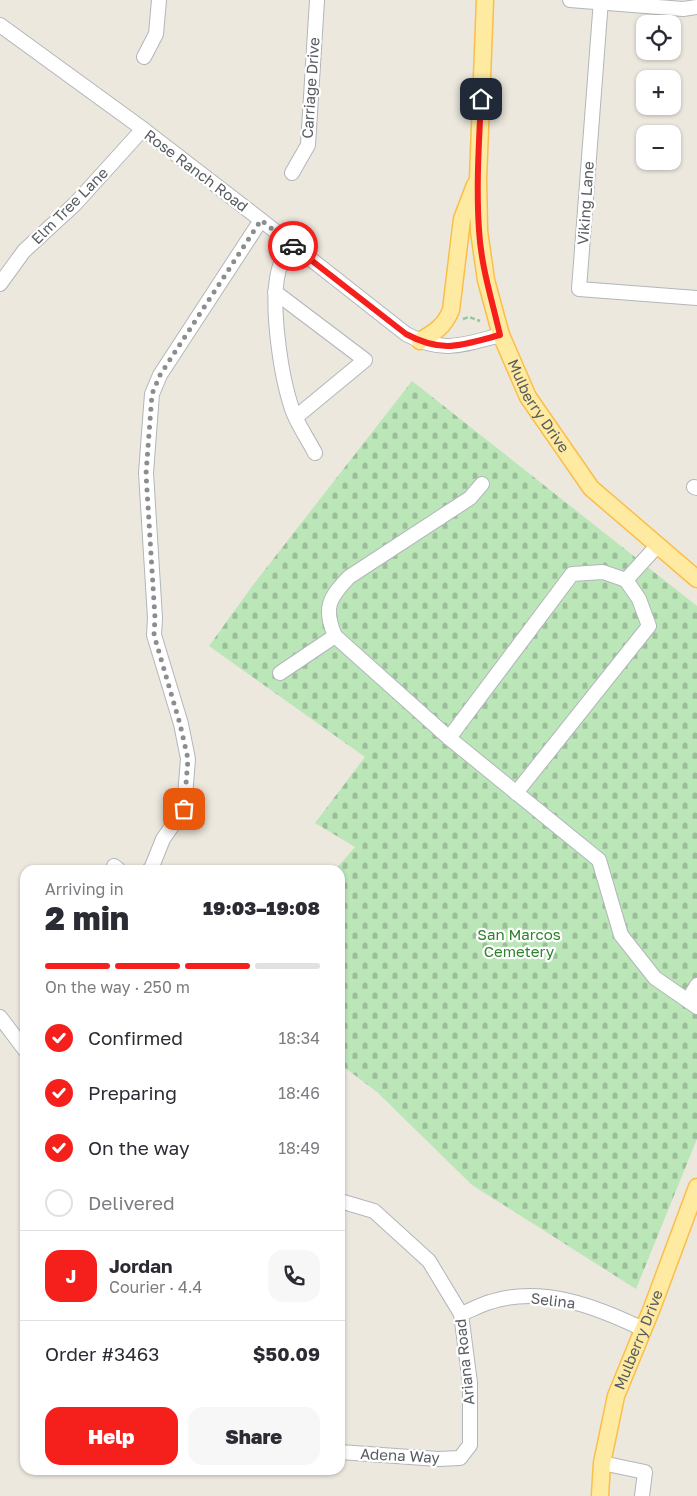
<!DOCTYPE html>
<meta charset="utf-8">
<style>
:root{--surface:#fff;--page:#f7f7f7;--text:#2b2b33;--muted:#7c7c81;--line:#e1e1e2;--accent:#f5201c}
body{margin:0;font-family:"Golos Text",sans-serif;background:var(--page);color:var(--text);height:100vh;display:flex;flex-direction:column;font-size:19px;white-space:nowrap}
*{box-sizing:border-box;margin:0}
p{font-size:16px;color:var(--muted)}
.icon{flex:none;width:28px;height:28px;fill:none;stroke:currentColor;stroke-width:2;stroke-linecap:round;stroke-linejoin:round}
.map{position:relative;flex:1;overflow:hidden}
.panel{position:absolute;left:20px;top:865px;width:325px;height:610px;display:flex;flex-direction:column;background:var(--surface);border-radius:15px;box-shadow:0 1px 4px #0004}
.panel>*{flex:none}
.tools{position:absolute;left:636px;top:15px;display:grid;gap:10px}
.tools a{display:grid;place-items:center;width:45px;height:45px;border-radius:10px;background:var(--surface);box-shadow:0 1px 4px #0004;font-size:25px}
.pin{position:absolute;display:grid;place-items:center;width:42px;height:42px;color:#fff;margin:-21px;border-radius:10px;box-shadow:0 2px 8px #0006}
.courier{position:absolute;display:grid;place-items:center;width:50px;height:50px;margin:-25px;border:4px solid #f5201c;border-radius:50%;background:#fff;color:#222;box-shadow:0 1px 6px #0007}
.headline em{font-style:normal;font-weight:800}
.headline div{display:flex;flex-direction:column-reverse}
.headline{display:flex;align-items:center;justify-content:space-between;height:85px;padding:0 25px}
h1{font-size:32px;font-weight:800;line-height:38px}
.bar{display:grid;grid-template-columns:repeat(4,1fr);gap:8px 5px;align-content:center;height:60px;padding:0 25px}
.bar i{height:6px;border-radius:4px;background:var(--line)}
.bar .on{background:var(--accent)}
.bar p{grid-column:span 4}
.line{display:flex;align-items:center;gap:12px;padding:0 25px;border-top:1px solid var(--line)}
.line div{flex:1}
.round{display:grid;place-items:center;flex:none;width:52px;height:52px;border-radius:15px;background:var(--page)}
ol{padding:0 25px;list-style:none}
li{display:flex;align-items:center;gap:15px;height:55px}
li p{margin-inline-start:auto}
li .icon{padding:5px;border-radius:50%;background:var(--accent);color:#fff;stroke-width:4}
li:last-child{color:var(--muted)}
li i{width:28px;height:28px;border:2px solid var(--line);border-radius:50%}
.primary-button{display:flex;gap:10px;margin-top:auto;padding:10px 25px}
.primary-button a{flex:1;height:58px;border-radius:15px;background:var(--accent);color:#fff;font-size:20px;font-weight:800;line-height:58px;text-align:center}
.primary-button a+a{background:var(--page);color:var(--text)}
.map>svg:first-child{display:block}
</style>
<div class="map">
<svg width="697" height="1496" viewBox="0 0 697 1496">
<defs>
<pattern id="cemetery-stones" width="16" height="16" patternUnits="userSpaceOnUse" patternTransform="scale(1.25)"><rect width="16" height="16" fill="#bbe6b8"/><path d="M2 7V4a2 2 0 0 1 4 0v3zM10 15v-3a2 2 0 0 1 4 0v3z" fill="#9bbe99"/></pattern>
</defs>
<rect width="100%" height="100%" fill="#ece8de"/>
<path fill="url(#cemetery-stones)" d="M412,381L697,606V1139L636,1289L472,1185L377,1092L340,1064V870H335L355,847L315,823L365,757L209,646L253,585Z"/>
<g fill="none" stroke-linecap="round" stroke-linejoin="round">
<defs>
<g id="minor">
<path d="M570,0L683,9L697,7"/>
<path d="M601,0L579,289L697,298"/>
<path d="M0,25L143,129L261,220L406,334C443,354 462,345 501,335"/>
<path d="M144,57L156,34L159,0"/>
<path d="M292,173L308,145L317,0"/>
<path d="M293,245C290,250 285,255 282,261C267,292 281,376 292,409C297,424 308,439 315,453"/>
<path d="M0,284L24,251L75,204L143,129"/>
<path d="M275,292L365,360L296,417"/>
<path d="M482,484L470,498L349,577C329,598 323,608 335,636L449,738L572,574L603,572L626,580L657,546"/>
<path d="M694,487L697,488"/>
<path d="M280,673L335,636"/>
<path d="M449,738L599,860L621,935L655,978L697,1007"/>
<path d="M516,793L649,626L639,599L626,580"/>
<path d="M114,866L119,870"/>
<path d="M149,870L151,869L163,839L184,809L188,759L181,724L154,635L155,618L146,473L152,394L160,375L261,220"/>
<path d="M688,1000L697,985"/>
<path d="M0,1017L25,1050"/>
<path d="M340,1201L374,1211L429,1261L461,1314L470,1383V1445L460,1458L438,1459L340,1452"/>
<path d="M461,1314C471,1310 480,1305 490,1302C542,1285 597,1307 643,1329"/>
<path d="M602,1463L645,1472L642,1496"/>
</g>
<g id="major">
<path id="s1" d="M485,0L478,179L479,231L486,280L501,335L528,397L591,488L697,579"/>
<path d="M420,341C435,332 444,327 451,310L462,219L475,185"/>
<path id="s2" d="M600,1496L602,1463L616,1396L652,1308L697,1187"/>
</g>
</defs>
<use href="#minor" stroke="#b2b6bb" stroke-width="16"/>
<use href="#major" stroke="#fbbe49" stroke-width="19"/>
<path stroke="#91c89d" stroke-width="2.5" stroke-dasharray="5 2.5" stroke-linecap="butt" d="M463,319L469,317L480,321"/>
<use href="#minor" stroke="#fff" stroke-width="14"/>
<use href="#major" stroke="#ffeaa1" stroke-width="16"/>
</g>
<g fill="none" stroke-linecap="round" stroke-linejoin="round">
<path stroke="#8c8d8d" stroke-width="5" stroke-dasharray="0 9" d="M184,809L188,759L180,724L154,635L155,618L146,474L152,394L160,375L261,220L293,246"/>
<path stroke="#f5201c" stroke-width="6" d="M293,246L406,334C443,354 462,345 500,335C492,300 481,266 479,230C476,186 479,143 481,99"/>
</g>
<g text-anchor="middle" stroke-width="4.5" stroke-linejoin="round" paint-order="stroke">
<g font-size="15" fill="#585c61" stroke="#fff">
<text transform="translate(311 88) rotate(-86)" y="5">Carriage Drive</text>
<text transform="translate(196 171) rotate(37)" y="5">Rose Ranch Road</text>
<text transform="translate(586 203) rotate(-86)" y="5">Viking Lane</text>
<text transform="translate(70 206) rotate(-45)" y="5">Elm Tree Lane</text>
<text dy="5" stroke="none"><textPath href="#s1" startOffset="418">Mulberry Drive</textPath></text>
<text transform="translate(553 1301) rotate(7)" y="5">Selina</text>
<text dy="5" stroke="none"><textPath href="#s2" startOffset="162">Mulberry Drive</textPath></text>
<text transform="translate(465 1362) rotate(-96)" y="5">Ariana Road</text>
<text transform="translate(400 1456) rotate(3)" y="5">Adena Way</text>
</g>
<g font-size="15" fill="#2e832e" stroke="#fff">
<text x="519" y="940">San Marcos<tspan x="519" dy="17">Cemetery</tspan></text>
</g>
</g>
</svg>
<div class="tools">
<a><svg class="icon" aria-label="locate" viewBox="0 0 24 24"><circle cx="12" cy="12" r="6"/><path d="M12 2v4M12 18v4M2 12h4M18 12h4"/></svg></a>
<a>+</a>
<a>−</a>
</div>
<div class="pin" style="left:184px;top:809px;background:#ea580c"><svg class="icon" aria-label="bag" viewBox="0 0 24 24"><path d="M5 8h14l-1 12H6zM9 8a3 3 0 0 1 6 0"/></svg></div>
<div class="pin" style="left:481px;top:99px;background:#1f2937"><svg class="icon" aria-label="home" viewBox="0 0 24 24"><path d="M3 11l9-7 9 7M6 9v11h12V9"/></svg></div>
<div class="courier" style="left:293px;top:246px"><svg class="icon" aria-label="car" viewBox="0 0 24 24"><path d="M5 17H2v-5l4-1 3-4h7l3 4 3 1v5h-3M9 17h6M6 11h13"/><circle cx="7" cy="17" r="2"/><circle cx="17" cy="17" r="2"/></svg></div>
<section class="panel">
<div class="headline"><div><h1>2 min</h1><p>Arriving in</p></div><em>19:03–19:08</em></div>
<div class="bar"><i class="on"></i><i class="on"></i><i class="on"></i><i></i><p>On the way · 250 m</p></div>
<ol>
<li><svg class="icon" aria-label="check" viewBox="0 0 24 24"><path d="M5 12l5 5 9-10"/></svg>Confirmed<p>18:34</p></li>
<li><svg class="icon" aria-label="check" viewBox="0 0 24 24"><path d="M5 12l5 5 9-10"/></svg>Preparing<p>18:46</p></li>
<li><svg class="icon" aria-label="check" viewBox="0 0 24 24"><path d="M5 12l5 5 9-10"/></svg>On the way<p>18:49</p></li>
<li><i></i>Delivered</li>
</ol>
<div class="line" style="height:90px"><b class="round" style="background:var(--accent);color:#fff">J</b><div><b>Jordan</b><p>Courier · 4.4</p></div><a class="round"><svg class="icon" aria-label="phone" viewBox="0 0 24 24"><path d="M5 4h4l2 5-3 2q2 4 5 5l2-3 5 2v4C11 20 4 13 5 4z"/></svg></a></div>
<div class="line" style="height:65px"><div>Order #3463</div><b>$50.09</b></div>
<div class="primary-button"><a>Help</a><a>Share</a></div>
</section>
</div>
